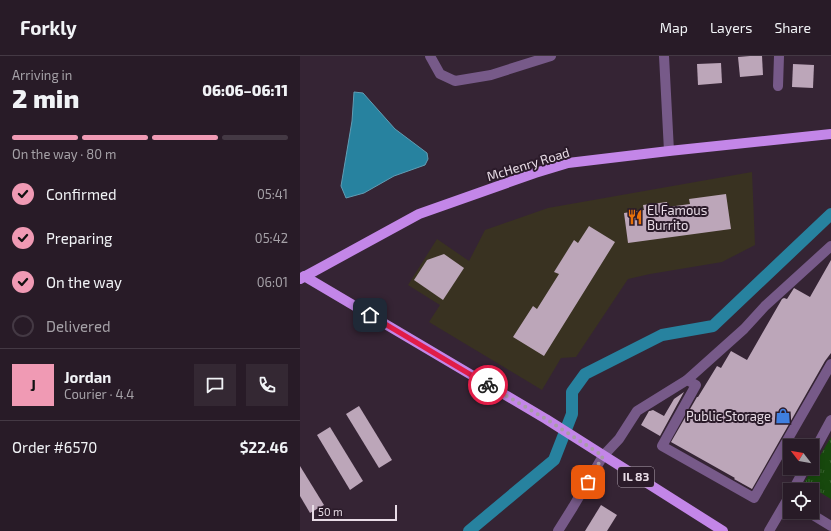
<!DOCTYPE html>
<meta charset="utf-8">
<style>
:root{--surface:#281b27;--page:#342833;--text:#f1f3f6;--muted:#a5a1a7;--line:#443944;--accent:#f09ab4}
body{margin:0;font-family:"Exo 2",sans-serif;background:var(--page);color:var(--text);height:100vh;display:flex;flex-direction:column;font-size:15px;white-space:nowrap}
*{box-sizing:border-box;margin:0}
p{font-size:13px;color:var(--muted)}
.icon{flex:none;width:22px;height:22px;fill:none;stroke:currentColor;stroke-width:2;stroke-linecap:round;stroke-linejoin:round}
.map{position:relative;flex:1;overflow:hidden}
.sheet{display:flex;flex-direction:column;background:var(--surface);width:300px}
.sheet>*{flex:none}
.needle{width:26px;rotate:301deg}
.fabs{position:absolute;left:483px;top:383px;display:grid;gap:8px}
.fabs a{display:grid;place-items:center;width:36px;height:36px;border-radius:0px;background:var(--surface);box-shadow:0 2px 6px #0003,0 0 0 1px var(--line);font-size:20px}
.scale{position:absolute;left:12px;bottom:10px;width:85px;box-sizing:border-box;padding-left:4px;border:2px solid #e8dce6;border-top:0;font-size:11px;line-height:14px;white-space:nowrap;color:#e8dce6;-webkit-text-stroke:3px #2b1b2a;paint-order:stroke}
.pin{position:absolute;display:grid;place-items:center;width:34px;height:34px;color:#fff;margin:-17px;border-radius:8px;box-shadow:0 2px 6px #0006}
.courier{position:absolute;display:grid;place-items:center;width:40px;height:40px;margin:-20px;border:3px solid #e11d48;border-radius:50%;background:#fff;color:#222;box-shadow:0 1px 5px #0007}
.summary em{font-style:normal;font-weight:800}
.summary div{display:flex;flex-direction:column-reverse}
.summary{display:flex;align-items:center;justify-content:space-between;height:68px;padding:0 12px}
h1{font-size:26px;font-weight:800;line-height:30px}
.bar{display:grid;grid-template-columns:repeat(4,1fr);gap:6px 4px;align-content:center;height:48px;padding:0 12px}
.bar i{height:5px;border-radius:3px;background:var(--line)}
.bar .selected{background:var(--accent)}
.bar p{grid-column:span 4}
.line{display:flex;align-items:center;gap:10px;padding:0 12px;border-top:1px solid var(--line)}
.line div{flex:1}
.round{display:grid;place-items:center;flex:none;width:42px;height:42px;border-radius:0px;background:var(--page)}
ol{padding:0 12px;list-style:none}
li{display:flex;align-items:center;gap:12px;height:44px}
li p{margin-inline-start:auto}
li .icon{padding:4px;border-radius:50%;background:var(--accent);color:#111;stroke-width:4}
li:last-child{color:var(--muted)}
li i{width:22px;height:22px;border:2px solid var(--line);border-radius:50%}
header{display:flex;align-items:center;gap:24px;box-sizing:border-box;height:56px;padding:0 20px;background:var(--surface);border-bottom:1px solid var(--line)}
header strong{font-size:19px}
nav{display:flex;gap:22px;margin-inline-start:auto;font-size:14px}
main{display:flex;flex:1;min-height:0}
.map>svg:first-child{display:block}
</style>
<header>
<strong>Forkly</strong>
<nav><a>Map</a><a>Layers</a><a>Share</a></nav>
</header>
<main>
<section class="sheet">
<div class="summary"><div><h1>2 min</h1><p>Arriving in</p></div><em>06:06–06:11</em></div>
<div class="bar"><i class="selected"></i><i class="selected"></i><i class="selected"></i><i></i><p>On the way · 80 m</p></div>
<ol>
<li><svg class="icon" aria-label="check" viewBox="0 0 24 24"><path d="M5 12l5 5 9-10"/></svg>Confirmed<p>05:41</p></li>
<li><svg class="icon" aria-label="check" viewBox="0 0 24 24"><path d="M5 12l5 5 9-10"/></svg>Preparing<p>05:42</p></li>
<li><svg class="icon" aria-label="check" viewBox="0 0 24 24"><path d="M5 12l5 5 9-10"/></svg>On the way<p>06:01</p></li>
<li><i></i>Delivered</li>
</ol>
<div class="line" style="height:72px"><b class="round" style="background:var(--accent);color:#111">J</b><div><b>Jordan</b><p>Courier · 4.4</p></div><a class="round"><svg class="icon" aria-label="chat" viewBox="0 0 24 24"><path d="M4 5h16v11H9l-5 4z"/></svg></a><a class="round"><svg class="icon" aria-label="phone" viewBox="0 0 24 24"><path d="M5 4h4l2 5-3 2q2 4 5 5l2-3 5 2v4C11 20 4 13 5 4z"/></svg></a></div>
<div class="line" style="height:52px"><div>Order #6570</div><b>$22.46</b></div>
</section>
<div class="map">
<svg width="531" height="475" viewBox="0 0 531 475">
<defs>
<pattern id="grass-tufts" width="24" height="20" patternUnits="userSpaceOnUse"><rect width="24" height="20" fill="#17480d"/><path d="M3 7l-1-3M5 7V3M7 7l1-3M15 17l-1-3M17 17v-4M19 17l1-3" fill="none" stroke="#396230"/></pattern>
</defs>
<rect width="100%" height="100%" fill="#352434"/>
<path fill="#393221" d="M452,116L455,189L422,206L350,218L328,223L276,301L261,302L242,334L129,266L140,249L108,229L137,183L169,205L185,174L248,152Z"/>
<path fill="url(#grass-tufts)" d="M531,381V443L504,427Z"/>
<path fill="#27829f" stroke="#619db4" d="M54,36L63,37L95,73L127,97L128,103L125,109L94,120L64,137L46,142L41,130L52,65Z"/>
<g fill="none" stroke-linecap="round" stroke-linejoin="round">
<path stroke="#27829f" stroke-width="12" d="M169,475L254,404L272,358V336L285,318L362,279L413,270L531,158"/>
</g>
<g fill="#bca6b9">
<path d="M450,0H462L463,19L440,21L438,1Z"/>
<path d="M421,7L422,27L398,29L397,8Z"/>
<path d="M493,8L514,9L513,32L492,31Z"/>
<path d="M426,138L431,173L328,187L324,157L344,154L343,149L367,146L368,151L390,148L389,143Z"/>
<path d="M289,170L315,186L244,300L213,281L233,250L237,253L259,218L254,216L274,184L278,187Z"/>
<path d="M144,198L164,212L143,244L114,224L127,204Z"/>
<path d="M531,204V297L525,305L452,433L434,423L435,422L371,386L397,341H398L417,310L421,312L431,295L447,304L482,243L484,242L487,243L494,232L510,241Z"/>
<path d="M384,336L360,380L341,369L349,355H350L353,354L364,360L374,343Z"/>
<path d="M59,350L92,404L79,412L46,358Z"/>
<path d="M30,371L63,425L50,434L17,379Z"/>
<path d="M0,410L24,449L10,457L0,440Z"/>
<path d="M301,449L317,459L307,475H285Z"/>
</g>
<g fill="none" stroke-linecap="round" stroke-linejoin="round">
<g stroke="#775a89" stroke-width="10">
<path d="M130,0L140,18L155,25L191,19L251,0"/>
<path d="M364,0L369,95"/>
<path d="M478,30L479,0"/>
<path d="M387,324L396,329L362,390L454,442L531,308"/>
<path d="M512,399L531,364"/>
<path d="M493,434L505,412"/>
<path d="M508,456L531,470"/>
<path d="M258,475L273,451L303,400L319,383L337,355L387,324L444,273L465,250L531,190"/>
<path d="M469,475L490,439"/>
</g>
<g stroke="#c386e8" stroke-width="10">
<path d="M4,220L246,363L423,475"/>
<path d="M0,223L119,158L235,117L268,107L369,95L531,78"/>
</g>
</g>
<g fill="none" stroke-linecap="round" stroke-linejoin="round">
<path stroke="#a99ca8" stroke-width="4" stroke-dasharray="0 7.2" d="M188,329L246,363L303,400L288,426"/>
<path stroke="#e11d48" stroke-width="5" d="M70,259L188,329"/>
</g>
<defs>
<symbol id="restaurant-bare" viewBox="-9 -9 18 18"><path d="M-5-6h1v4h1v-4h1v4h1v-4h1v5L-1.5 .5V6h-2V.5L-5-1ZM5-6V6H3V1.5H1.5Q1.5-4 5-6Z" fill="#e8710a" stroke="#2b1b2a" stroke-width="2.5" paint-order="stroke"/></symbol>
<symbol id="shop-bare" viewBox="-9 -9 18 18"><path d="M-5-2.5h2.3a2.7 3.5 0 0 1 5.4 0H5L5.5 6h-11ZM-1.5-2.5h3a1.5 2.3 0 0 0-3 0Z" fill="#3f7fe0" stroke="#2b1b2a" stroke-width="2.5" paint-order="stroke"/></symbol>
</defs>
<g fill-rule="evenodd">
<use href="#restaurant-bare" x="324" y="150" width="22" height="22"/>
<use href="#shop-bare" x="472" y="349" width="22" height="22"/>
</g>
<g text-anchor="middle" stroke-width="4" stroke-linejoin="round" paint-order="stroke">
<rect fill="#2b1b2a" stroke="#afa2ae" stroke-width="1" x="318" y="411" width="36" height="20" rx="3"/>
<g font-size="12" font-weight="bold" fill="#e8dce6">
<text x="336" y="425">IL 83</text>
</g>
<g font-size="13" fill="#e8dce6" stroke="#2b1b2a">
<text transform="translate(228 108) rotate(-17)" y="5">McHenry Road</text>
</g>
<g font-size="13" fill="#e8dce6" stroke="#2b1b2a" text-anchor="start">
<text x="347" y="159">El Famous<tspan x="347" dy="15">Burrito</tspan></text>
<text x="471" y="365" text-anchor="end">Public Storage</text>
</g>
</g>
</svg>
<div class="fabs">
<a><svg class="needle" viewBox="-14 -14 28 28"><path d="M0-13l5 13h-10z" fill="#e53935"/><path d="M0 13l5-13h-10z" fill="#a5a1a7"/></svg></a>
<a><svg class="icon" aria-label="locate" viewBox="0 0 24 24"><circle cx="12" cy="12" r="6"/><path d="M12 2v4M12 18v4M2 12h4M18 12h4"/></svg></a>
</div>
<div class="scale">50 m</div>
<div class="pin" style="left:288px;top:426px;background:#ea580c"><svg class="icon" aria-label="bag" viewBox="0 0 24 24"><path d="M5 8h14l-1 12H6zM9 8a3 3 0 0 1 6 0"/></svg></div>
<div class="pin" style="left:70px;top:259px;background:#1f2937"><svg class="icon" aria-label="home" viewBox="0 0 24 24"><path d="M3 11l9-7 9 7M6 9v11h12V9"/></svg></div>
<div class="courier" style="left:188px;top:329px"><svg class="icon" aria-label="bike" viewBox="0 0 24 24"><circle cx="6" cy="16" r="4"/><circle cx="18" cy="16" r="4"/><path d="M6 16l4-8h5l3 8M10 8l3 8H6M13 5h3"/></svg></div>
</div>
</main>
